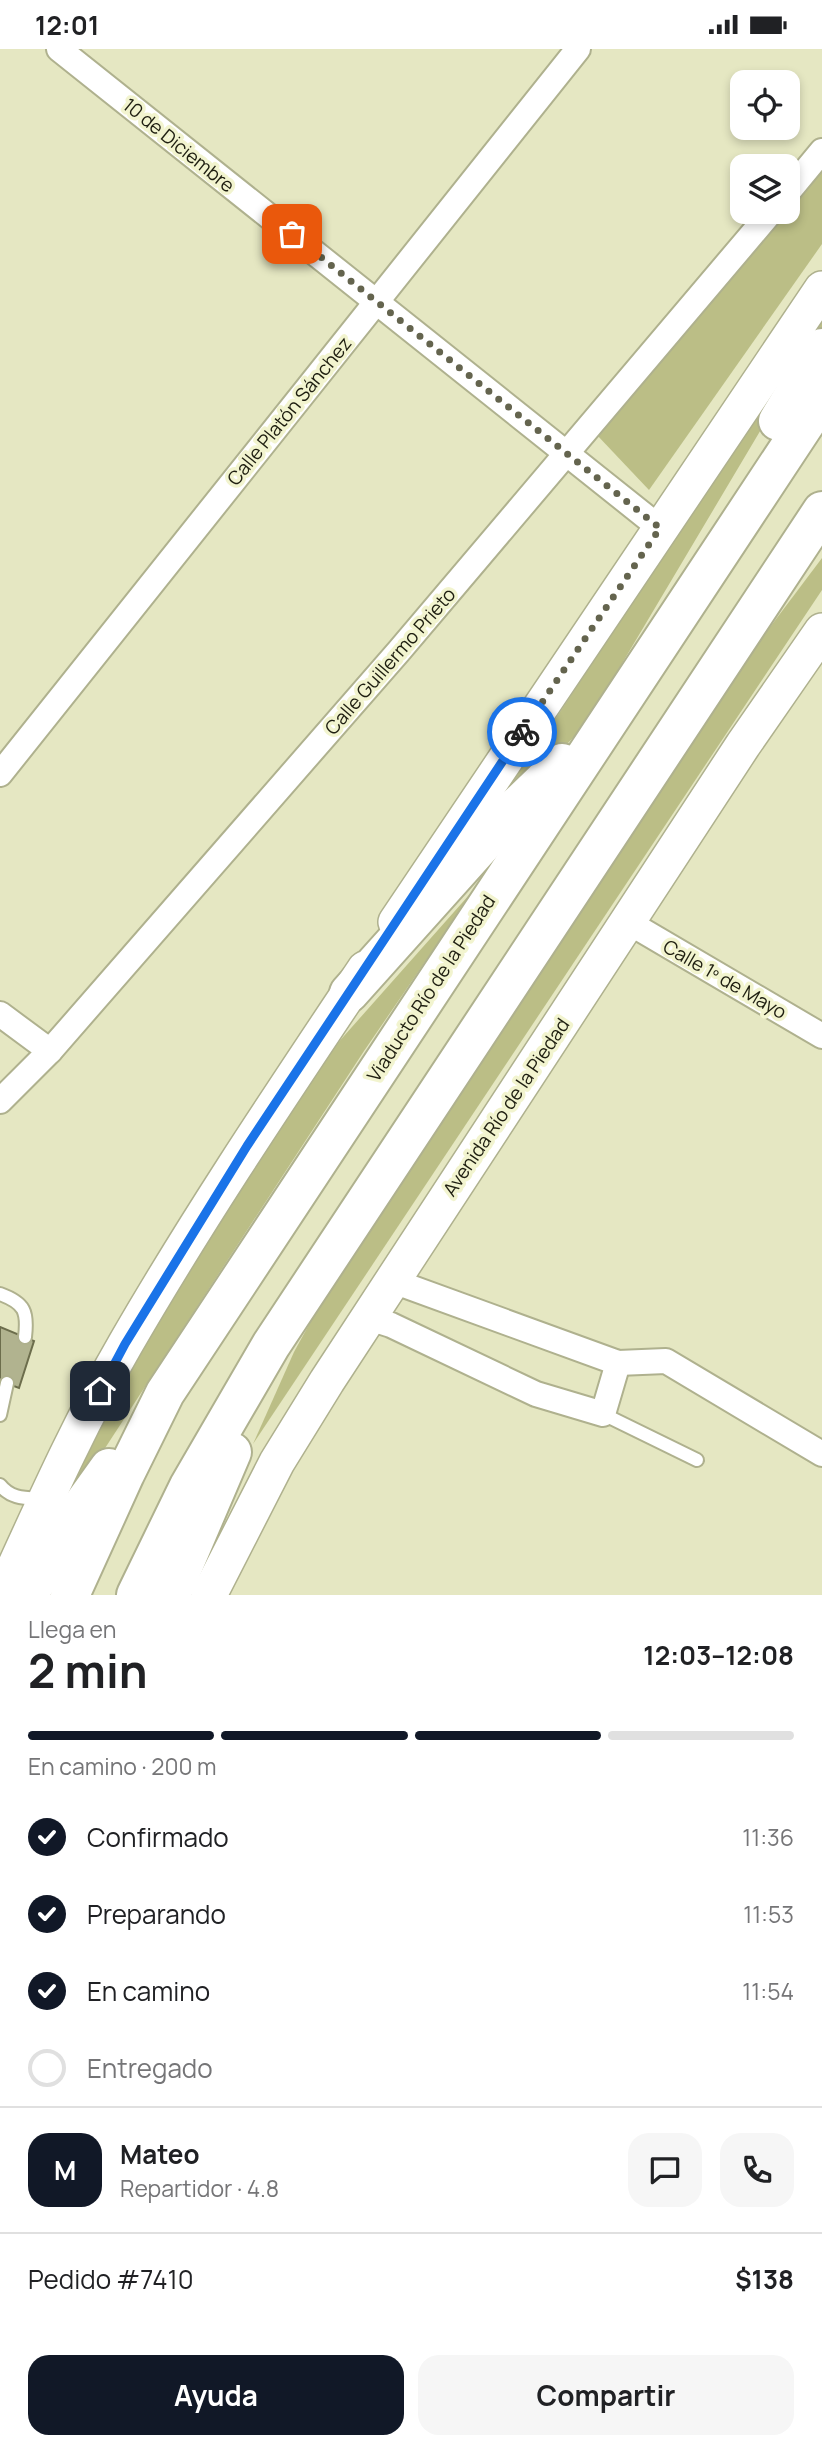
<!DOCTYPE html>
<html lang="es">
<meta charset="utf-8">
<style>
:root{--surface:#fff;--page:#f6f6f6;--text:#202124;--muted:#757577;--line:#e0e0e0;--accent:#111827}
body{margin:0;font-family:Manrope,sans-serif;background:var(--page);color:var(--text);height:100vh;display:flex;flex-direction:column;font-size:26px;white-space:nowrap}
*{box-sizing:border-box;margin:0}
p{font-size:23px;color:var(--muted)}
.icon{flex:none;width:38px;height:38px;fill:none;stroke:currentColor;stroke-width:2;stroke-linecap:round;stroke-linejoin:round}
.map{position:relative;height:1546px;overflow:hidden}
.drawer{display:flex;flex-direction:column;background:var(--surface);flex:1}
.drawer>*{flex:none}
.fabs{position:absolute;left:730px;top:21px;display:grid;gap:14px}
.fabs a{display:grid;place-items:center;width:70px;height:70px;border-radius:14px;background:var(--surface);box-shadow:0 4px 10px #0003;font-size:35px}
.pin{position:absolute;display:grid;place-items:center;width:60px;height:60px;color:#fff;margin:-30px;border-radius:14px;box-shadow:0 4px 10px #0006}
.courier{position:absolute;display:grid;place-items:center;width:70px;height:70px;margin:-35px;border:5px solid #1a73e8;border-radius:50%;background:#fff;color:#222;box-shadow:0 2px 9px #0007}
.head em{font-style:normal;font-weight:700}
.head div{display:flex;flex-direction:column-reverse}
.head{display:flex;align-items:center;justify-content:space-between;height:119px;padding:0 28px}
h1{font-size:46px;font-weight:700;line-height:52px}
.bar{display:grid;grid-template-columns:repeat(4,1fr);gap:10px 7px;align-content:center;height:84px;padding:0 28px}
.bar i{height:9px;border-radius:5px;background:var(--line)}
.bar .selected{background:var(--accent)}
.bar p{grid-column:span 4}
.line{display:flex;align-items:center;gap:18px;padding:0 28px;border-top:2px solid var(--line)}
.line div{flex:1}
.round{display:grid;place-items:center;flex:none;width:74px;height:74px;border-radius:21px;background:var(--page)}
ol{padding:0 28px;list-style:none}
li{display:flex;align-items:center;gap:21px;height:77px}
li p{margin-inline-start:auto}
li .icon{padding:7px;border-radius:50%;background:var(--accent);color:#fff;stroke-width:4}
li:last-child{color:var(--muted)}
li i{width:38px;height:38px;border:4px solid var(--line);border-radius:50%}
.action{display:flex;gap:14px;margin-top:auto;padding:14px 28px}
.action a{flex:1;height:80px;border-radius:21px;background:var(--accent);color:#fff;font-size:28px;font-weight:700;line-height:80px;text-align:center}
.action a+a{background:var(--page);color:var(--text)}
.status{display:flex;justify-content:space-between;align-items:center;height:49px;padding:0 35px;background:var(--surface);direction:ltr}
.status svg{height:19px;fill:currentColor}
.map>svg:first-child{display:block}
</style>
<div class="status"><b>12:01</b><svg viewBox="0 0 49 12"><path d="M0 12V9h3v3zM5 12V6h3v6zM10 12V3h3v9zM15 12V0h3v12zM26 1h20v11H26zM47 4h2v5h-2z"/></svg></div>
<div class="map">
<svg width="822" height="1546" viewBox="0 0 822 1546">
<rect width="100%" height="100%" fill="#e5e7c2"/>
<g fill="#bbbe86">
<path d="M822,118V195L649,441L596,385Z"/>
<path d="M822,266V278L586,675L462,806L556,669Z"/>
<path d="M822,509V541L253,1395L294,1303L335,1228L728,634Z"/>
<path d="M477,837L364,1002L51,1482L63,1430L218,1174L328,1005Z"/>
</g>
<path fill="#b1b38f" stroke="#6c6d4c" stroke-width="2" d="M0,1278L34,1292L19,1339L0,1332Z"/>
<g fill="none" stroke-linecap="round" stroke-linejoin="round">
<defs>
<g id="service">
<path d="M0,1245C25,1254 28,1263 25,1288"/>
<path d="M603,1365L697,1411"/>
<path d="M0,1366L7,1334"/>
<path d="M0,1436C11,1450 25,1449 42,1450"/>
</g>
<g id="minor">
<path d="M59,0L660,479"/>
<path d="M788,143L822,102"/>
<path d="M0,725L578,0"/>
<path d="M628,873L822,987"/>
<path d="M0,965L50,1002"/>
<path d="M0,1052L50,1002L399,602L771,163"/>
<path d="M393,1232L618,1314L666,1312L822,1405"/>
<path d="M369,1269L391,1276L536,1345L603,1365L618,1314"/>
</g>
<g id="secondary">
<path d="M396,873L822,240"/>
<path d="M2,1546C41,1461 79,1375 126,1294C200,1166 283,1043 365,920"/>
<path d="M209,1546L277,1413L327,1332L743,696L822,582"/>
</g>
<g id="motorway">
<path d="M778,372L822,299"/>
<path d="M349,944L515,759L562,714"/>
<path d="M29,1546L61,1486L109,1419"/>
<path d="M70,1546L125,1425L165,1344L822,349"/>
<path d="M136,1546L189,1437L271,1296L822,462"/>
<path d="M171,1546L232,1403"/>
</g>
</defs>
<use href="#service" stroke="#afb18e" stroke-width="16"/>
<use href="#minor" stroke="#afb18e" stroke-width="28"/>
<use href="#secondary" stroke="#afb18e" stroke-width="38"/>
<use href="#motorway" stroke="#afb18e" stroke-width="42"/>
<use href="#service" stroke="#fff" stroke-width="12"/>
<use href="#minor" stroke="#fff" stroke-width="24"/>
<use href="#secondary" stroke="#fff" stroke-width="35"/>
<use href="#motorway" stroke="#fff" stroke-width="38"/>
</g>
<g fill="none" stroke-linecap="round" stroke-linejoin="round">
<path stroke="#64644e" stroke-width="7" stroke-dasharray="0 12.6" d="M292,185L660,479L522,683"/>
<path stroke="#1a73e8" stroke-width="9" d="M100,1342L125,1295L247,1097L522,683"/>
</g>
<g text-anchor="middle" stroke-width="7" stroke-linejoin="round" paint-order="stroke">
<g font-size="19" fill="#1e1e10" stroke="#f2f4cf">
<text transform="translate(179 96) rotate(39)" y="7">10 de Diciembre</text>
<text transform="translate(289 362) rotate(-51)" y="7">Calle Platón Sánchez</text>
<text transform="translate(390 612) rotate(-49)" y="7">Calle Guillermo Prieto</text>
<text transform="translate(725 930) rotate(30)" y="7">Calle 1º de Mayo</text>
<text transform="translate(431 939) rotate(-57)" y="7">Viaducto Río de la Piedad</text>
<text transform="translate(506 1058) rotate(-56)" y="7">Avenida Río de la Piedad</text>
</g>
</g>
</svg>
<div class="fabs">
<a><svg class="icon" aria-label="locate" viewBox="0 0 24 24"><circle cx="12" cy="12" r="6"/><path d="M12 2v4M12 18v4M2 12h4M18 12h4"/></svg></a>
<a><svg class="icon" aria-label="layers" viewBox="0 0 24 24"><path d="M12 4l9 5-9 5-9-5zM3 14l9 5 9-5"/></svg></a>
</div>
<div class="pin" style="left:292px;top:185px;background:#ea580c"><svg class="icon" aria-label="bag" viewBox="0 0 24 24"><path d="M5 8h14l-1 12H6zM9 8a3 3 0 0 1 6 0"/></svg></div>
<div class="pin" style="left:100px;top:1342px;background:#1f2937"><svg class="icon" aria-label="home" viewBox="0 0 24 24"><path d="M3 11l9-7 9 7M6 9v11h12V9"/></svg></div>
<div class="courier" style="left:522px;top:683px"><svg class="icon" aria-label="bike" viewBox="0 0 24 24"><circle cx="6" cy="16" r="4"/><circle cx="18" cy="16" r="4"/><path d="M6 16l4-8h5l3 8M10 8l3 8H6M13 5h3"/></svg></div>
</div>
<section class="drawer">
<div class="head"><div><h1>2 min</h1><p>Llega en</p></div><em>12:03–12:08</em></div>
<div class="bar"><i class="selected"></i><i class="selected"></i><i class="selected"></i><i></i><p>En camino · 200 m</p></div>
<ol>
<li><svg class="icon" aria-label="check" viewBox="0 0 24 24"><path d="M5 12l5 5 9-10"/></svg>Confirmado<p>11:36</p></li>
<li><svg class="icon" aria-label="check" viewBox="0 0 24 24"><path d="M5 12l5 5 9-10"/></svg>Preparando<p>11:53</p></li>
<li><svg class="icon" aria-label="check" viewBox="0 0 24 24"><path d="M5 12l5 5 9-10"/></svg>En camino<p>11:54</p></li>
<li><i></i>Entregado</li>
</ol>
<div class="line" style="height:126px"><b class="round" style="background:var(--accent);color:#fff">M</b><div><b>Mateo</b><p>Repartidor · 4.8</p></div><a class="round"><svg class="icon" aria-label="chat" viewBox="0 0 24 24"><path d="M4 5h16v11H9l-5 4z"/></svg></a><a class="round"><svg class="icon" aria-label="phone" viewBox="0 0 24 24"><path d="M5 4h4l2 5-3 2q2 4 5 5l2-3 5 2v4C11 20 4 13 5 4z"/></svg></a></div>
<div class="line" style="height:91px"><div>Pedido #7410</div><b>$138</b></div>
<div class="action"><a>Ayuda</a><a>Compartir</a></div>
</section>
